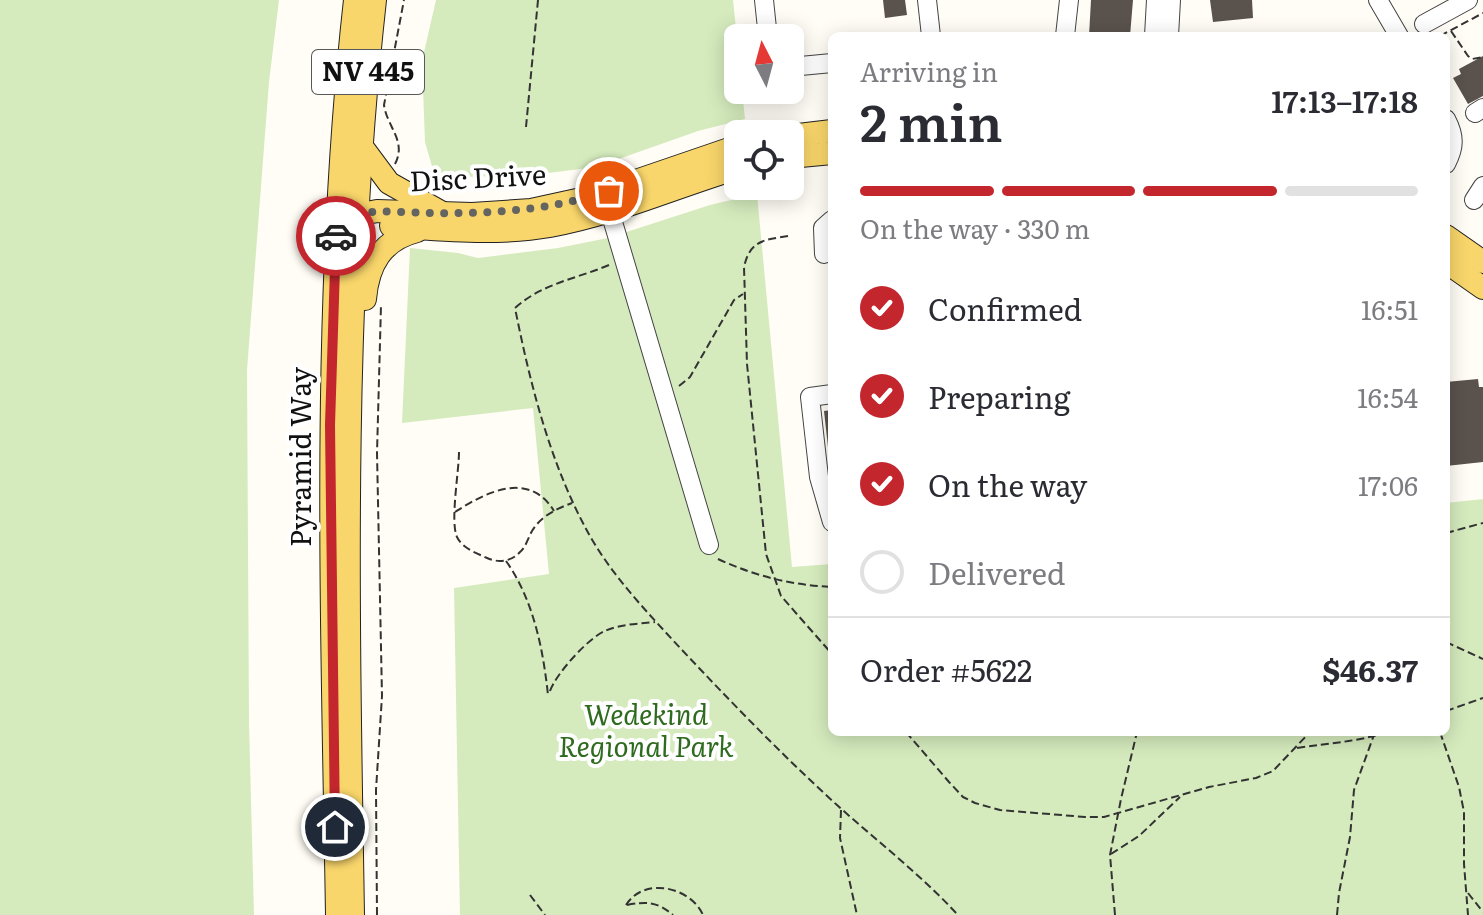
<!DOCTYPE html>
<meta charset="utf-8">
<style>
:root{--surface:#fff;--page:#f7f7f7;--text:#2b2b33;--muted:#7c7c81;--line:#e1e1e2;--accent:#c4262e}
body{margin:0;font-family:Literata,serif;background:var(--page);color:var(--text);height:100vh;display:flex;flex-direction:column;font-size:30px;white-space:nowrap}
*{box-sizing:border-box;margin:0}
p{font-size:26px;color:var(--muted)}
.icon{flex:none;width:44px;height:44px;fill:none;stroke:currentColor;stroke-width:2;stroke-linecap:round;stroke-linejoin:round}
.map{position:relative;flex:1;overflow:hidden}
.details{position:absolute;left:828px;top:32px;width:622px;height:704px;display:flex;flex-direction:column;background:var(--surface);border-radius:12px;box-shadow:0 4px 20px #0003}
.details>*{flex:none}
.needle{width:52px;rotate:354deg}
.fabs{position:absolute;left:724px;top:24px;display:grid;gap:16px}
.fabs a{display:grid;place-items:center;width:80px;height:80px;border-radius:12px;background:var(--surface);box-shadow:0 4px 20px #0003;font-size:40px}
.pin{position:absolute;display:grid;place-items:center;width:68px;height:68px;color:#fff;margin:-34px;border:4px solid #fff;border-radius:50%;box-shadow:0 2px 8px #0007}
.courier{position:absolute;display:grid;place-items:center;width:80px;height:80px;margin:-40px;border:6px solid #c4262e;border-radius:50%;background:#fff;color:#222;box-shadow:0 2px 10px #0007}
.overview em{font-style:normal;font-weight:600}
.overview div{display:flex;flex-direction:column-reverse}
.overview{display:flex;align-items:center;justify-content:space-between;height:136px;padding:0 32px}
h1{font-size:52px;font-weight:600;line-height:60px}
.bar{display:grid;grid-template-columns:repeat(4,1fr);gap:12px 8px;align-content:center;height:96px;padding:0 32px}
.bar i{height:10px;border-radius:6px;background:var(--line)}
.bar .current{background:var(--accent)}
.bar p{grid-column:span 4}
.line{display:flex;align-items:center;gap:20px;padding:0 32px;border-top:2px solid var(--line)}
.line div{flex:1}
ol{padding:0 32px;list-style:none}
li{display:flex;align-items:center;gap:24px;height:88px}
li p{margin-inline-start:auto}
li .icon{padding:8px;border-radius:50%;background:var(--accent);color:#fff;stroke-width:4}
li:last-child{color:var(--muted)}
li i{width:44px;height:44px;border:4px solid var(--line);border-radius:50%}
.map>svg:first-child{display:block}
</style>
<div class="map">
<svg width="1483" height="915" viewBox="0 0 1483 915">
<rect width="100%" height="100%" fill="#fffdf5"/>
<g fill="#d5ebbd">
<path d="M0,0H279L269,82L247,370L249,723L254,915H0Z"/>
<path d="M436,0H733L738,48V90H742L745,119L698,131L596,167L524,176L454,177L436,180L425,142L422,61Z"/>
<path d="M757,194L792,567L832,564V732H1446V503L1483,499V915H460L454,588L549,574L533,408L402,423L410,248L458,253L478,258L558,248L608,238L710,205Z"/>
</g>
<g fill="#5a524d">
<path d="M883,0H905L907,15L885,18Z"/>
<path d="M1091,0H1133L1130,36H1089Z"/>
<path d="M1210,0H1252L1253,18L1213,22Z"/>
<path d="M1483,56V96L1468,104L1453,78L1461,74L1459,69Z"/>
<path d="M1478,379L1479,387H1483V462L1446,466V382Z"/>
<path d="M832,410V474H831L824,411Z"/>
</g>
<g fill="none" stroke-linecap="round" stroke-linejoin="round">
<defs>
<g id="minor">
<path d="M764,0L768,38"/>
<path d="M927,0L931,36"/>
<path d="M1378,0L1399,36"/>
<path d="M1424,24L1468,0"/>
<path d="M1065,36L1069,0"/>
<path d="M1154,36L1156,0"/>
<path d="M1169,36L1171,0"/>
<path d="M790,67L832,63"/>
<path d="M1475,113L1483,108"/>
<path d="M1446,119C1455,136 1455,147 1446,164"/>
<path d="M1474,200L1483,186"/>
<path d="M610,212L709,545"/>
<path d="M824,254L823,228L832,220"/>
<path d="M832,394L810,397L819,477L832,522"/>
</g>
<g id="major">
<path d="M790,136L832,131"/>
<path d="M360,144L389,183L439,211"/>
<path d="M790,157L832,153"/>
<path d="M342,214L357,215L377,211L472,214L531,210L586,198L738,146"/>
<path d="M391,226C444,230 498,235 550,226C615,214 675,187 738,168"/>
<path d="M1446,236L1483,262"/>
<path d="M1446,262L1483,288"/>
<path d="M365,299C368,264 382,240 417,231"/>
<path d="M337,915C332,610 321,304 355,0"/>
<path d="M353,915C348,610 341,304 375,0"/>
</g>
</defs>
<use href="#minor" stroke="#444" stroke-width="20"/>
<use href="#major" stroke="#222" stroke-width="24"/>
<g stroke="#333" stroke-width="2" stroke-dasharray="8 4" stroke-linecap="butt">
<path d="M1451,31L1468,56L1472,59L1483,57"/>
<path d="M1440,36L1483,13"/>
<path d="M526,127L538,0"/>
<path d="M395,164C407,141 387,127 384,105L404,0"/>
<path d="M788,236C764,240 750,240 744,267L747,364L766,554L781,596L832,654"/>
<path d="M609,265C576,279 543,283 515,308C530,383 549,459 585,527C609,573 647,612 682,650C732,703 783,756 837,805C877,841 921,875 958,915"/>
<path d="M679,386L690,377L734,300L743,294"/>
<path d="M459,452C459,471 450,522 457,537C462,548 476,553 487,558C498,563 511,562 520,552C526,547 528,538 532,531C541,516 556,509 572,503"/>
<path d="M455,512C486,492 529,470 554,511"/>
<path d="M1446,533L1483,523"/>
<path d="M718,559C755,576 791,585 832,587"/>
<path d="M506,561C533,599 543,648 548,695"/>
<path d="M1446,642L1483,659"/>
<path d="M550,691C556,674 588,638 605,631C620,624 638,624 655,622"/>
<path d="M1446,711L1483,698"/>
<path d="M906,732L949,782L963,797L975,803L1000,810L1085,817H1104L1209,787L1256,778L1273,771L1310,732"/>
<path d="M1440,732L1459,787L1464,812V864L1468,915"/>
<path d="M1297,748C1330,743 1356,742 1388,732"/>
<path d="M841,810L840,838L857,915"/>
<path d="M1111,854L1139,836L1180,797"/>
<path d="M1468,893L1483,912"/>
<path d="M530,895L545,915"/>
<path d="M626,905C644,876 691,887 703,915"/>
<path d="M627,905C647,901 658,902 673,915"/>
<path d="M377,915L376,790L382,696L377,453L381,305"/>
<path d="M1115,915L1110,855L1121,799L1137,732"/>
<path d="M1337,915L1339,893L1350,837L1354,790L1375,732"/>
</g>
<use href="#minor" stroke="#fff" stroke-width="18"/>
<use href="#major" stroke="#f9d66b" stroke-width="22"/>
</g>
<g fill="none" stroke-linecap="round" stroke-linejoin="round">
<path stroke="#646461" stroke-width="8" stroke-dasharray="0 14.4" d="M336,236L337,214L357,215L377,211C457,215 532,216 609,191"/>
<path stroke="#c4262e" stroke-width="10" d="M335,827L330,425L336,236"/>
</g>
<g text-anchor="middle" stroke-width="8" stroke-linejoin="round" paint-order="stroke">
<rect fill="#fff" stroke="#585858" stroke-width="2" x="312" y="50" width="112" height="44" rx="6"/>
<g font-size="26" font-weight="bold" fill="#111">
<text x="368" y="81">NV 445</text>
</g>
<g font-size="28" fill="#111" stroke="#fff">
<text transform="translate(478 178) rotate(-3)" y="10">Disc Drive</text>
<text transform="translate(301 457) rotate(-90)" y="10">Pyramid Way</text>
</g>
<g font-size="28" font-style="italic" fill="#2f6b1f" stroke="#fff">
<text x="646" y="725">Wedekind<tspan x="646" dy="32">Regional Park</tspan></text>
</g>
</g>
</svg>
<div class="fabs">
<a><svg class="needle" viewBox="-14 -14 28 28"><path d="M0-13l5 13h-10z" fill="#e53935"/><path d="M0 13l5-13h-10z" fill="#7c7c81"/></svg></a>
<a><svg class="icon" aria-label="locate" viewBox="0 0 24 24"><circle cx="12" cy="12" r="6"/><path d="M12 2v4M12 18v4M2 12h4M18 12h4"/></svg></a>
</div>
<div class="pin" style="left:609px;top:191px;background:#ea580c"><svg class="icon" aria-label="bag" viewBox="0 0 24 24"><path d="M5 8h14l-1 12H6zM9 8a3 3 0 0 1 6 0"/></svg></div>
<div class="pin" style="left:335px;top:827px;background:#1f2937"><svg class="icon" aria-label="home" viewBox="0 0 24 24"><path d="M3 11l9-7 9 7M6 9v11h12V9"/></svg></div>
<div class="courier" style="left:336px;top:236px"><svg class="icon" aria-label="car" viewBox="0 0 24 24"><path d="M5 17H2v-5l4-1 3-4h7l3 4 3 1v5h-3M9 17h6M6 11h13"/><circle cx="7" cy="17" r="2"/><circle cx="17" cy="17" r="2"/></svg></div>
<section class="details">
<div class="overview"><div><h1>2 min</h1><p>Arriving in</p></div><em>17:13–17:18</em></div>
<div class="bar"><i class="current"></i><i class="current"></i><i class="current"></i><i></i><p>On the way · 330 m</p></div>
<ol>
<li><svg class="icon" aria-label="check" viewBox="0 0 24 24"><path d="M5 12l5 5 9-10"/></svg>Confirmed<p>16:51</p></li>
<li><svg class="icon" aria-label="check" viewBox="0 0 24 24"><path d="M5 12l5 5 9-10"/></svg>Preparing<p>16:54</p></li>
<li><svg class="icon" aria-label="check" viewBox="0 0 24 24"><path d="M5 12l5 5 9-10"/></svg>On the way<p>17:06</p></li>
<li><i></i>Delivered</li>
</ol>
<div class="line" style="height:104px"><div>Order #5622</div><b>$46.37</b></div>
</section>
</div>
